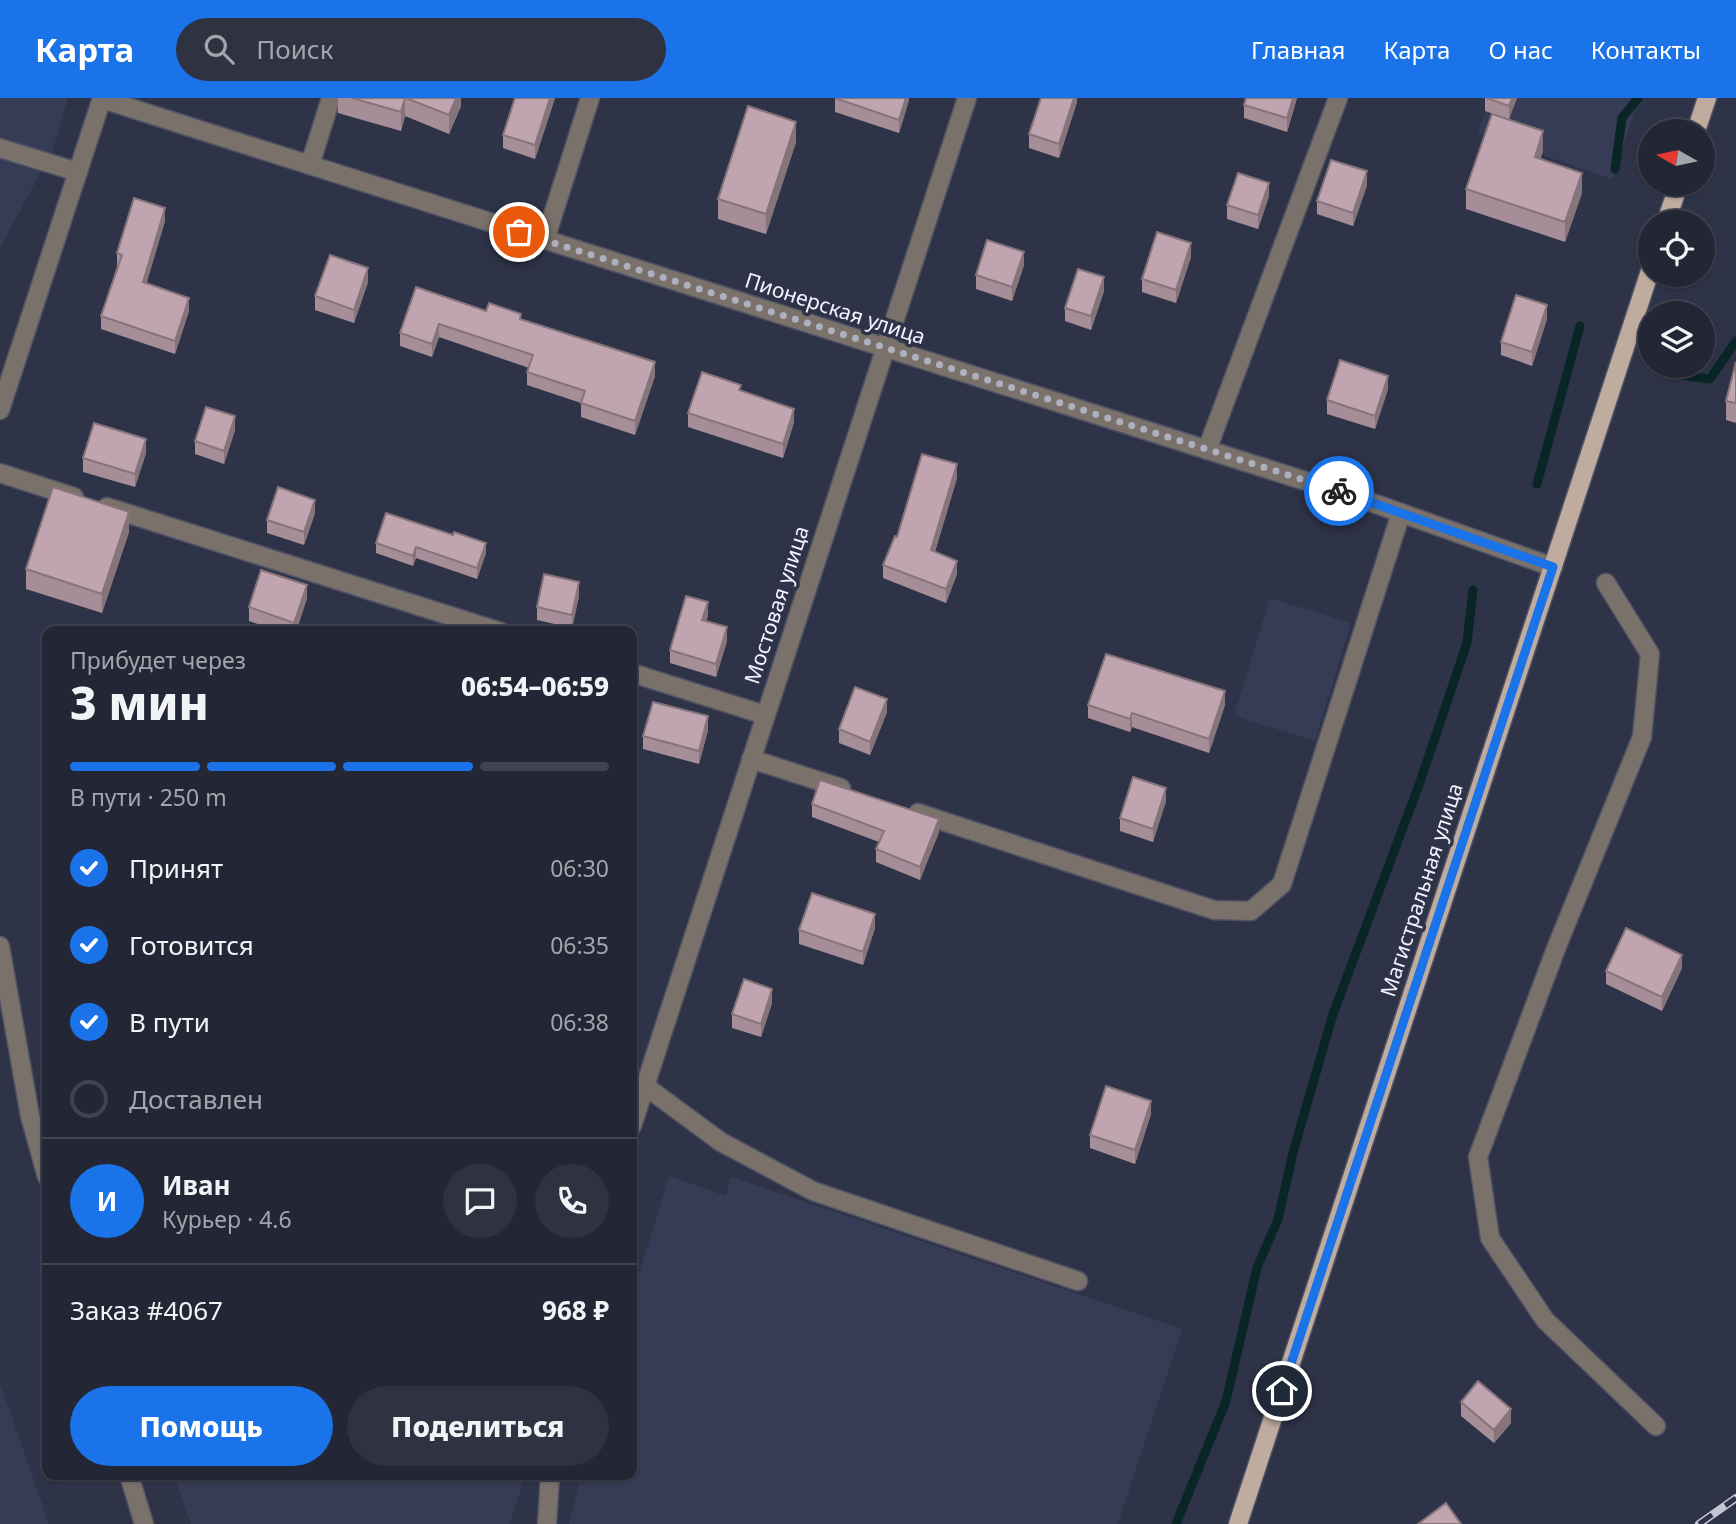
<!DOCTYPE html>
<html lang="ru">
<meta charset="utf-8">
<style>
:root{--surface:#232635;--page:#2f3241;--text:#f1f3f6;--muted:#a3a5ad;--line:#404350;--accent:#1a73e8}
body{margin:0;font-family:"Noto Sans",sans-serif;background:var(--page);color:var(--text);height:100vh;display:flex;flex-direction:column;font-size:26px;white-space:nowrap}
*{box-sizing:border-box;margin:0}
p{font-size:23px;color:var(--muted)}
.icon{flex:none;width:38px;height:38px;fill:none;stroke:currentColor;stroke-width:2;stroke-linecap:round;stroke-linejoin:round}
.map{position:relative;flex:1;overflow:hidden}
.sheet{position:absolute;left:42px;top:528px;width:595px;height:854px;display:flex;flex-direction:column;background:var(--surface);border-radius:14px;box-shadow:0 2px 5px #0004,0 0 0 2px var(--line)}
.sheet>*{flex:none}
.needle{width:46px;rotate:279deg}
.buttons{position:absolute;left:1638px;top:21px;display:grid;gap:14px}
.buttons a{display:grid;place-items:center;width:77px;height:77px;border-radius:50%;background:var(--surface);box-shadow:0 2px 5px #0004,0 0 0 2px var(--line);font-size:35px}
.pin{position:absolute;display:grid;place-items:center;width:60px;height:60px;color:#fff;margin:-30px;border:4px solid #fff;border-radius:50%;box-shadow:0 2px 7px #0007}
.courier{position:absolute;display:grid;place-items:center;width:70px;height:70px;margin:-35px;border:5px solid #1a73e8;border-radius:50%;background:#fff;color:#222;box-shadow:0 2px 9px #0007}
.head em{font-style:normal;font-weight:800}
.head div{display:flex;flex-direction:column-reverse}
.head{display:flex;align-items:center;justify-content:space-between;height:119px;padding:0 28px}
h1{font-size:46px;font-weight:800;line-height:52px}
.bar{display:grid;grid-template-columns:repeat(4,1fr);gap:10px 7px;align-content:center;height:84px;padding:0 28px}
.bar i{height:9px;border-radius:5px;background:var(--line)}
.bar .on{background:var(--accent)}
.bar p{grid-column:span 4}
.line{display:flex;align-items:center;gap:18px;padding:0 28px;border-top:2px solid var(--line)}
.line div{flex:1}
.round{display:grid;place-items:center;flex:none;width:74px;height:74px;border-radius:37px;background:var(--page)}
ol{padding:0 28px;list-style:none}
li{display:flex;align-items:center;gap:21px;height:77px}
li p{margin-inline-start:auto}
li .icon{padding:7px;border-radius:50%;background:var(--accent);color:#fff;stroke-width:4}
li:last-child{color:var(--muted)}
li i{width:38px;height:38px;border:4px solid var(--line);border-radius:50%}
.action{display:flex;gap:14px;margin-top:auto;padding:14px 28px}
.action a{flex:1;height:80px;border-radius:42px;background:var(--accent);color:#fff;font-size:28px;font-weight:800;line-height:80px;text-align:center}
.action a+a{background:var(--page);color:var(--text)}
header{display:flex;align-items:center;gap:42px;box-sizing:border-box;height:98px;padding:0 35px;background:var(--accent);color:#fff}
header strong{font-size:33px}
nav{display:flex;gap:38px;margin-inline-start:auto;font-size:24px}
.search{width:490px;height:63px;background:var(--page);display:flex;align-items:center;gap:18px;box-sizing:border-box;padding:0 24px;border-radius:38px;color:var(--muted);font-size:26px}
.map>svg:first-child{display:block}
</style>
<header>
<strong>Карта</strong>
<div class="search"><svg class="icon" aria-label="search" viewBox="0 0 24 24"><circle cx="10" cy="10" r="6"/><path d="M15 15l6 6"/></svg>Поиск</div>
<nav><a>Главная</a><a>Карта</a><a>О нас</a><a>Контакты</a></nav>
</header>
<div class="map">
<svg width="1736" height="1426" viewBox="0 0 1736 1426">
<rect width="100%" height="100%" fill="#2f3347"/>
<g fill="#373c56">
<path d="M0,0H68L53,51L0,150Z"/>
<path d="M1490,0H1639L1612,81L1478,35Z"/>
<path d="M1270,500L1351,525L1315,643L1234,618Z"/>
<path d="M669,1078L726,1098L731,1079L1182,1231L1118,1426H569L581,1377H632V1200Z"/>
<path d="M0,1285L49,1426H0Z"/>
<path d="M174,1377H525L510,1426H191Z"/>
</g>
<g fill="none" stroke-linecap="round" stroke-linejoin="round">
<g stroke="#092526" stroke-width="9">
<path d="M1615,71L1622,20L1638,0"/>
<path d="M1672,276L1710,281L1736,243"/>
<path d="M1537,386L1580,228"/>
<path d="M1176,1426L1226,1303L1257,1170L1278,1121L1294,1051L1333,916L1420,684L1467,545L1473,492"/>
</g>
<defs>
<g id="minor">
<path d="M102,1L1359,400L1553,469"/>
<path d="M0,50L78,74"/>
<path d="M310,67L331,0"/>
<path d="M545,142L590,0"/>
<path d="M0,312L102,0"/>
<path d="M1207,352L1338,0"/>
<path d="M0,375L74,399"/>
<path d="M107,409L501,534"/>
<path d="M1606,485L1650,556L1642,639L1557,848L1478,1059L1490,1140L1545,1222L1656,1328"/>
<path d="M632,575L765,617"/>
<path d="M751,661L841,690"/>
<path d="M918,715L1214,812L1251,813L1282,786L1401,415"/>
<path d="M0,848L30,1018L47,1079"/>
<path d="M645,988L721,1044L813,1093L1078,1183"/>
<path d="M632,1028L967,0"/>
<path d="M129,1377L144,1426"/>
<path d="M547,1426L550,1377"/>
</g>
<g id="major">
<path d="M1696,33L1707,0"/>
<path d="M1666,124L1679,86"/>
<path d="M1238,1426L1650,173"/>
</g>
</defs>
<use href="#minor" stroke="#4e5264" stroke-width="21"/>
<use href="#major" stroke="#4e5264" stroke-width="21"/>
<use href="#minor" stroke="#7b716b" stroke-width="18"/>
<use href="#major" stroke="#c0ac9f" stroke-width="18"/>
<defs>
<path id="rail" d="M1699,1426L1736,1400"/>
</defs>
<use href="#rail" stroke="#c5c8d4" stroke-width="8"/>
<use href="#rail" stroke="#2f3347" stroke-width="5" stroke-dasharray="16" stroke-linecap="butt"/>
</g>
<g fill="#a58e97">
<path d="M338,0H461V8L449,36L405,18L401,33L338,15Z"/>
<path d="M555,0L535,61L503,50V37Z"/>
<path d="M835,0H909V2L899,35L835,14Z"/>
<path d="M1077,0V4L1059,60L1029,50V36Z"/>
<path d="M1297,0L1287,34L1244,20V7Z"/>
<path d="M1485,0H1517L1509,21L1543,53L1540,61L1582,95L1565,144L1466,111V91L1509,21L1485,13Z"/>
<path d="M796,44L766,136L718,121V101Z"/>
<path d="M1367,87L1353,128L1317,116V103Z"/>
<path d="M1269,98L1258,131L1227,121V107Z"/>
<path d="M165,123L146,185L189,213L175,256L101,231V218L117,169V155Z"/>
<path d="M1191,159L1176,205L1142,194V181Z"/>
<path d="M1024,167L1012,203L976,191V177Z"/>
<path d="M368,184L354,225L315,212V198Z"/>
<path d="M1104,193L1091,232L1065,223V210Z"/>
<path d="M486,213L521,222L655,278L635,337L581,319V305L527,287V274L529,270L439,239L432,259L400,248V235Z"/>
<path d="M1547,221L1532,268L1501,257V244Z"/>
<path d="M1736,264V325L1726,322V303Z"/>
<path d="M1388,291L1375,331L1327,316V302Z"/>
<path d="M741,292L794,324L783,360L688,329V315Z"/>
<path d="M235,332L224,366L195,356V343Z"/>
<path d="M146,355L135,389L83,374V360Z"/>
<path d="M957,380L935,454L957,476L946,505L883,480V467L897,439Z"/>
<path d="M315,415L304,447L267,435V422Z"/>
<path d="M129,434L102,515L26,491V471Z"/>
<path d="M376,445L486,455L477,481L416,460L413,468L376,455Z"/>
<path d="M579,498L572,530L537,522V509Z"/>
<path d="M307,500L296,534H281L249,523V509Z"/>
<path d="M708,518L706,523L727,543L716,579L670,565V552Z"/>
<path d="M1088,607H1225L1209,655L1132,629L1130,634L1088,620Z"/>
<path d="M887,614L870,657L839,645V631Z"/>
<path d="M708,632L699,666L643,651V638Z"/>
<path d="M1166,703L1153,744L1120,733V720Z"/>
<path d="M812,706L939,734L920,782L876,764V751L879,744L812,719Z"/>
<path d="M875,830L863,867L799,846V832Z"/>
<path d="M1682,870L1662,913L1606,886V873Z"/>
<path d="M772,905L761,939L732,930V916Z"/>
<path d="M1151,1016L1135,1066L1090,1050V1037Z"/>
<path d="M1461,1304L1511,1325L1494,1345L1461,1318Z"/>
</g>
<g fill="#86747b">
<path d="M405,0V18L401,33V14Z"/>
<path d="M456,0H461V8L449,36V17Z"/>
<path d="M550,0H555L535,61V47Z"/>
<path d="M906,0H909V2L899,35V22Z"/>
<path d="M1074,0H1077V4L1059,60V46Z"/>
<path d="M1293,0H1297L1287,34V20Z"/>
<path d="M1512,0H1517L1509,21V8Z"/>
<path d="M796,24V44L766,136V116Z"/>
<path d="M1543,33V53L1535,79V59Z"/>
<path d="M1367,73V87L1353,128V115Z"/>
<path d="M1582,75V95L1565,144V124Z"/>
<path d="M1269,85V98L1258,131V117Z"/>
<path d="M165,110V123L143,198V184Z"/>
<path d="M1191,145V159L1176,205V192Z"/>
<path d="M1024,154V167L1012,203V189Z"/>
<path d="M368,170V184L354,225V212Z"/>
<path d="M1104,179V193L1091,232V218Z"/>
<path d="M189,200V213L175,256V243Z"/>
<path d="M1547,207V221L1532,268V254Z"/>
<path d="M439,226V239L432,259V246Z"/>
<path d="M655,264V278L635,337V323Z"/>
<path d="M1388,278V291L1375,331V318Z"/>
<path d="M794,311V324L783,360V346Z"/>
<path d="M235,318V332L224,366V353Z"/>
<path d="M146,341V355L135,389V376Z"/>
<path d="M957,366V380L931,466V452Z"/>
<path d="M315,402V415L304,447V434Z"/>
<path d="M129,414V434L102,515V496Z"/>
<path d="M486,445V455L477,481V470Z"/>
<path d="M416,449V460L413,468V458Z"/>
<path d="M957,463V476L946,505V491Z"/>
<path d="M579,484V498L572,530V517Z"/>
<path d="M307,487V500L296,534H294V525Z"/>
<path d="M708,504V518L702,536V522Z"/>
<path d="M727,529V543L716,579V566Z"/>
<path d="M1225,593V607L1209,655V641Z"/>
<path d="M887,601V614L870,657V644Z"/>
<path d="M1132,615V629L1130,634V621Z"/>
<path d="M708,618V632L699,666V653Z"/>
<path d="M1166,690V703L1153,744V731Z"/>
<path d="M939,721V734L920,782V769Z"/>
<path d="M875,816V830L863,867V854Z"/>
<path d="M1682,857V870L1662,913V899Z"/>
<path d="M772,891V905L761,939V926Z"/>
<path d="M1151,1003V1016L1135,1066V1052Z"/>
<path d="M1511,1311V1325L1494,1345V1332Z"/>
</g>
<g fill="#c0a5b0" stroke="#86747b" stroke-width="2">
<path d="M352,0H405L401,14Z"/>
<path d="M406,0H456L449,17Z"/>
<path d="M515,0H550L535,47L503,37Z"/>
<path d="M835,0H906L899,22Z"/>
<path d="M1041,0H1074L1059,46L1029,36Z"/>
<path d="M1246,0H1293L1287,20L1244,7Z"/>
<path d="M1487,0H1512L1509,8Z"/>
<path d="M748,8L796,24L766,116L718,101Z"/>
<path d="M1492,16L1543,33L1535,59L1582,75L1565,124L1466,91Z"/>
<path d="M1331,62L1367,73L1353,115L1317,103Z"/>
<path d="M1238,75L1269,85L1258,117L1227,107Z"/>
<path d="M134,100L165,110L143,184L189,200L175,243L101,218L122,157L117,155Z"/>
<path d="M1157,134L1191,145L1176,192L1142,181Z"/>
<path d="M987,142L1024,154L1012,189L976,177Z"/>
<path d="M330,157L368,170L354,212L315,198Z"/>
<path d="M1078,171L1104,179L1091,218L1065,210Z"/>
<path d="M416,189L486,213L489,205L521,216L520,221L655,264L635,323L581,305L585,293L527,274L533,257L439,226L432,246L400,235Z"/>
<path d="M1516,197L1547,207L1532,254L1501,244Z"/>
<path d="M1340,262L1388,278L1375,318L1327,302Z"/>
<path d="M1736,264V305L1726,303Z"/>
<path d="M702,274L741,287L739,292L794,311L783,346L688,315Z"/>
<path d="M206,309L235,318L224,353L195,343Z"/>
<path d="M94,325L146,341L135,376L83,360Z"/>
<path d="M922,356L957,366L931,452L957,463L946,491L883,467L895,438L897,439Z"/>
<path d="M53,389L129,414L102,496L26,471Z"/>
<path d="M278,389L315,402L304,434L267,422Z"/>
<path d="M386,415L453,437L454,434L486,445L477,470L416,449L413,458L376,445Z"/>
<path d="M261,472L307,487L294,525L249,509Z"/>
<path d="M544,476L579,484L572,517L537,509Z"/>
<path d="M686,498L708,504L702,522L727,529L716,566L670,552Z"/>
<path d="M1106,556L1225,593L1209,641L1132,615L1130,621L1088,607Z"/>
<path d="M855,589L887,601L870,644L839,631Z"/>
<path d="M653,604L708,618L699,653L643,638Z"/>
<path d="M1133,679L1166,690L1153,731L1120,720Z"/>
<path d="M820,682L939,721L920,769L876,751L884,733L812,706Z"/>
<path d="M812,795L875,816L863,854L799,832Z"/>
<path d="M1626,830L1682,857L1662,899L1606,873Z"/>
<path d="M744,881L772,891L761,926L732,916Z"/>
<path d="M1106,988L1151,1003L1135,1052L1090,1037Z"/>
<path d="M1478,1283L1511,1311L1494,1332L1461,1304Z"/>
<path d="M1446,1405L1461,1426H1418Z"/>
</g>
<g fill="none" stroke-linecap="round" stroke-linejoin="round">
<path stroke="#adb0be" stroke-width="7" stroke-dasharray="0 12.6" d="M519,134L1339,393"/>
<path stroke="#1a73e8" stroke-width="9" d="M1282,1293L1553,469L1339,393"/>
</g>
<g text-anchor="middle" stroke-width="7" stroke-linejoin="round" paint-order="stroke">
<g font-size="21" fill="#f1f4fe" stroke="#2f3347">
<text transform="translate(835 211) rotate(18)" y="7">Пионерская улица</text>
<text transform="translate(777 507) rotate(-72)" y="7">Мостовая улица</text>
<text transform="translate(1422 792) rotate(-72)" y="7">Магистральная улица</text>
</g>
</g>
</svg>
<div class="buttons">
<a><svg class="needle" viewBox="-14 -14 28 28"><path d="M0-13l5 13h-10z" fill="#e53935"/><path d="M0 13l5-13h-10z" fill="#a3a5ad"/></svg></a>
<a><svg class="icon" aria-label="locate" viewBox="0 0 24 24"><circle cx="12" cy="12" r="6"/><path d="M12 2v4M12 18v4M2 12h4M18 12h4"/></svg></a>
<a><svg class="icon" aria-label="layers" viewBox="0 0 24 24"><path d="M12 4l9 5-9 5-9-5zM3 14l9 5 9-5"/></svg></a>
</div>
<div class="pin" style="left:519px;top:134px;background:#ea580c"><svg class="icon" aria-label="bag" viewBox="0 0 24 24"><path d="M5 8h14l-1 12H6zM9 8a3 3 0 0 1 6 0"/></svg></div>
<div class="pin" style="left:1282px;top:1293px;background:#1f2937"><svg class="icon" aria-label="home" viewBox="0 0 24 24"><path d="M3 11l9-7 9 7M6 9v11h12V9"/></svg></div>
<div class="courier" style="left:1339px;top:393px"><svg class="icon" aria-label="bike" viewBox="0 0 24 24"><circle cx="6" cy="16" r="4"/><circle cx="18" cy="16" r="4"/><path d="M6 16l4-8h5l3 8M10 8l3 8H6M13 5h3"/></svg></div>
<section class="sheet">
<div class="head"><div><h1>3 мин</h1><p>Прибудет через</p></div><em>06:54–06:59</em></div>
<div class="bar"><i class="on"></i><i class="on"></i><i class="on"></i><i></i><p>В пути · 250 m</p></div>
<ol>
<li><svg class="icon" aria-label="check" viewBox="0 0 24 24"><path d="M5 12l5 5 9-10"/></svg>Принят<p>06:30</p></li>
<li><svg class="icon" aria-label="check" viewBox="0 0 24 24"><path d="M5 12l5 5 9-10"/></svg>Готовится<p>06:35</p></li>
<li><svg class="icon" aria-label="check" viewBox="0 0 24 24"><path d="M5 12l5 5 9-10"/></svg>В пути<p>06:38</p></li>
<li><i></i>Доставлен</li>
</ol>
<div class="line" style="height:126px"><b class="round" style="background:var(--accent);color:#fff">И</b><div><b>Иван</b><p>Курьер · 4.6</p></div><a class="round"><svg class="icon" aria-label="chat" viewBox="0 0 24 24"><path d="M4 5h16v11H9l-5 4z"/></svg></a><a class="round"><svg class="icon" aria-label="phone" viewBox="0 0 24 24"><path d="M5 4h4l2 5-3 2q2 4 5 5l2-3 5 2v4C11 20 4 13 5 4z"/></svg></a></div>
<div class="line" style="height:91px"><div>Заказ #4067</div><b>968 ₽</b></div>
<div class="action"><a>Помощь</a><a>Поделиться</a></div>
</section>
</div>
